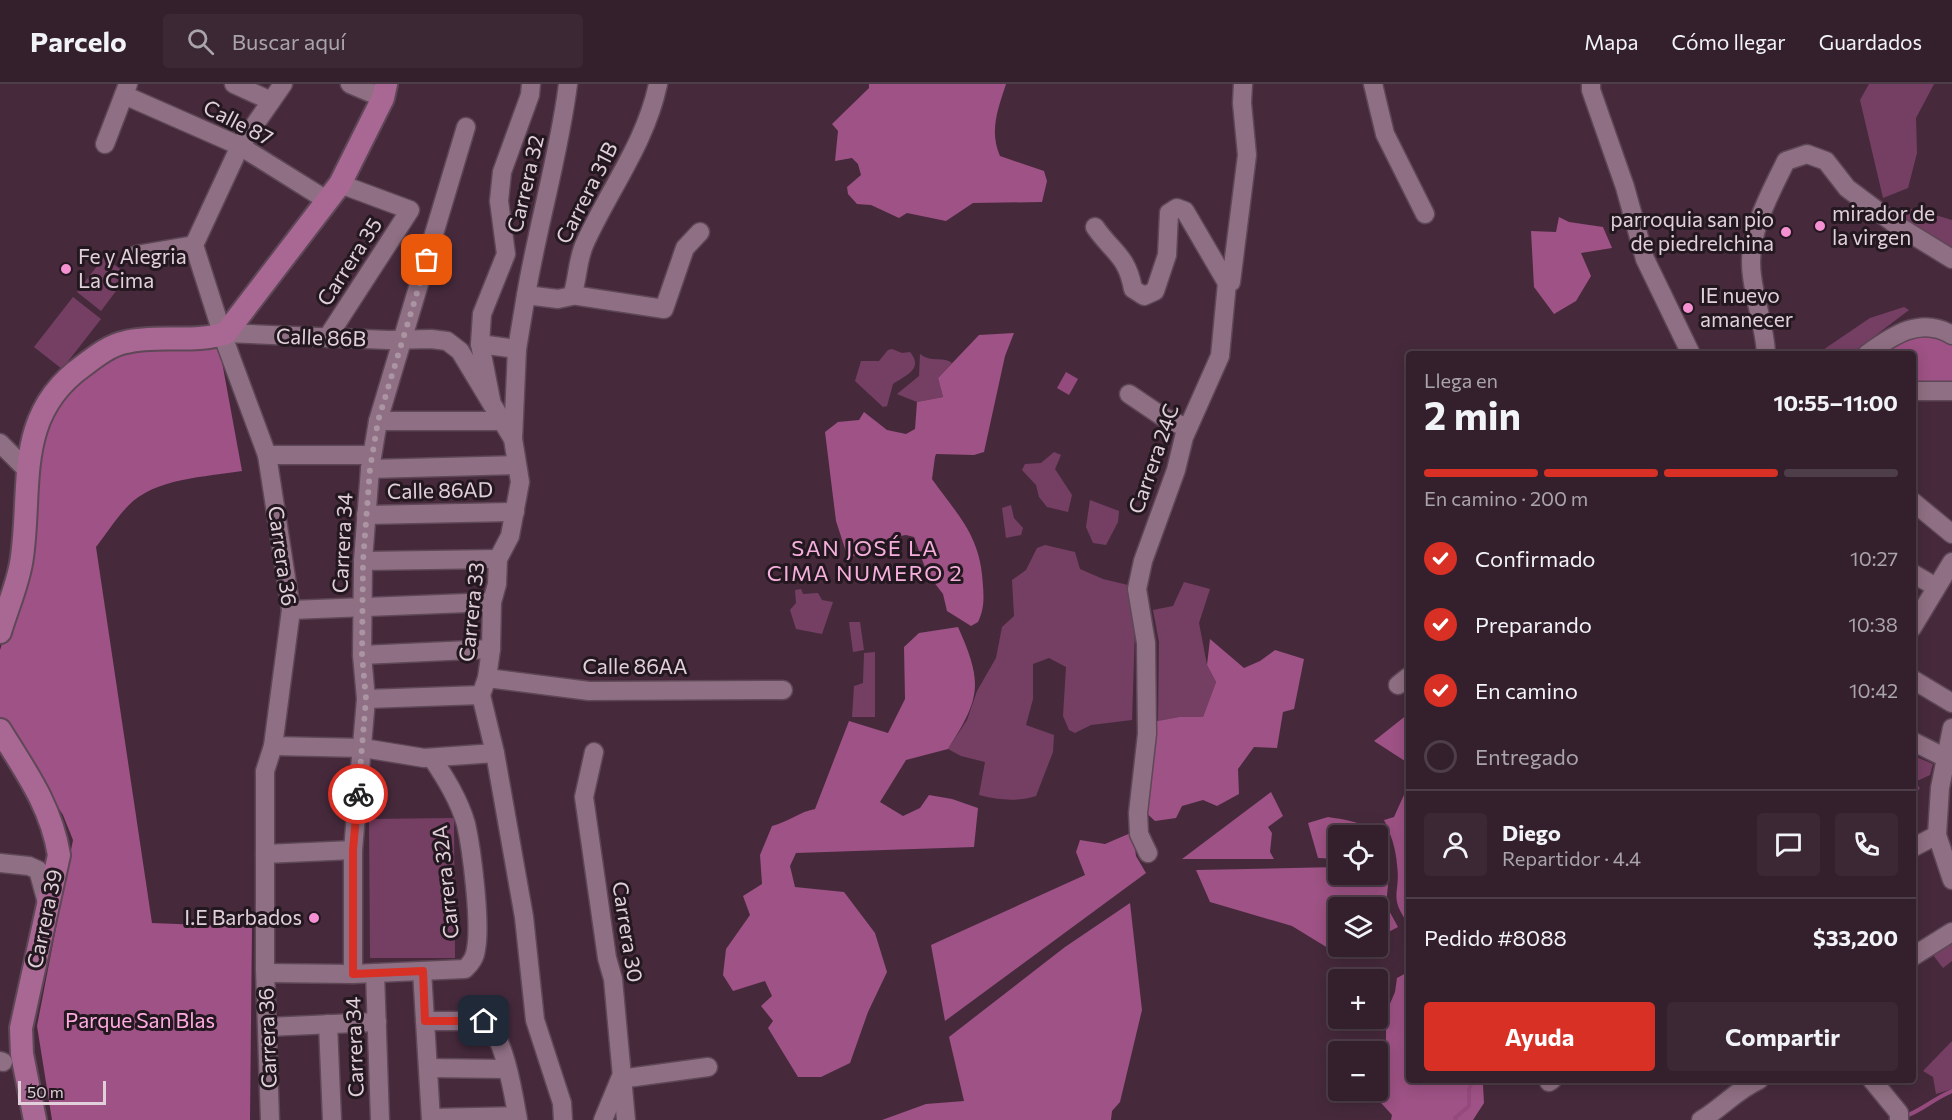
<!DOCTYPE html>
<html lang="es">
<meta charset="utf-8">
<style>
:root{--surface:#34202d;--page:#3c2835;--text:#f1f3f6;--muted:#a9a3aa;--line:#4e3e49;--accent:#d93025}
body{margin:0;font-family:Commissioner,sans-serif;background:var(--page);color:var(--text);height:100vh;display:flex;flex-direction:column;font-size:22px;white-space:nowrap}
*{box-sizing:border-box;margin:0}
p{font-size:20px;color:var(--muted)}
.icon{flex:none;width:33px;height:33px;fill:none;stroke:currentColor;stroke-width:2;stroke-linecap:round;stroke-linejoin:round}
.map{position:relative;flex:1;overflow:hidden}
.drawer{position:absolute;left:1406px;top:267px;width:510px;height:732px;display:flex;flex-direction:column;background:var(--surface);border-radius:6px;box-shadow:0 3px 15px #0003,0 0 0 2px var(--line)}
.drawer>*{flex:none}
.fabs{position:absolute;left:1328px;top:741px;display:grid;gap:12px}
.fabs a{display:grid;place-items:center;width:60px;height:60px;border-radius:6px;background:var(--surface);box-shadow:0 3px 15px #0003,0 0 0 2px var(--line);font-size:30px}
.scale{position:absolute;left:18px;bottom:15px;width:88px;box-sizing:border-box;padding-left:6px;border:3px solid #e1cfd9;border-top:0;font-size:16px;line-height:21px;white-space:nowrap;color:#e1cfd9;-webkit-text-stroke:4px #241820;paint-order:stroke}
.pin{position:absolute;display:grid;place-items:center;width:51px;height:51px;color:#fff;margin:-26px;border-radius:12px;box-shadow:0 3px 9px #0006}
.courier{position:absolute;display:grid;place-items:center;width:60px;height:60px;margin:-30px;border:4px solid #d93025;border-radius:50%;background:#fff;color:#222;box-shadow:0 2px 8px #0007}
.summary em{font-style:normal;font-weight:700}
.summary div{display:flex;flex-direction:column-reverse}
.summary{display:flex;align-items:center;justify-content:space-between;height:102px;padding:0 18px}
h1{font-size:39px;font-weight:700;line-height:45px}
.bar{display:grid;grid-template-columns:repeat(4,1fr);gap:9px 6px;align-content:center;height:72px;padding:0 18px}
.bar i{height:8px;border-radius:4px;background:var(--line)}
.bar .selected{background:var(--accent)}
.bar p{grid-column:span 4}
.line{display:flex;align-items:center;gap:15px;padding:0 18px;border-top:2px solid var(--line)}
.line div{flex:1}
.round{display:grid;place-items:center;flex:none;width:63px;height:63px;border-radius:6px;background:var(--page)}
ol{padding:0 18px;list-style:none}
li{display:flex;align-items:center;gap:18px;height:66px}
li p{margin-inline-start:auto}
li .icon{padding:6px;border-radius:50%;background:var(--accent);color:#fff;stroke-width:4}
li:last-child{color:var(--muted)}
li i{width:33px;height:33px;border:3px solid var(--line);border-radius:50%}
.button{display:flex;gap:12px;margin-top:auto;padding:12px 18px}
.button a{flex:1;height:69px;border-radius:6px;background:var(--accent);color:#fff;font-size:24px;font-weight:700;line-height:69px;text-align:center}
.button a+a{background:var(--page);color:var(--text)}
header{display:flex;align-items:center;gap:36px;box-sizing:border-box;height:84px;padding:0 30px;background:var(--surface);border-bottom:2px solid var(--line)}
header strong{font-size:28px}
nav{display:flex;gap:33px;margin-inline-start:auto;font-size:21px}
.search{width:420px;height:54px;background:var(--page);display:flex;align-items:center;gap:15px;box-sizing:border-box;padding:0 21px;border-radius:6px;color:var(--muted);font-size:22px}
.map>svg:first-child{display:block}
</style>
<header>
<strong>Parcelo</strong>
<div class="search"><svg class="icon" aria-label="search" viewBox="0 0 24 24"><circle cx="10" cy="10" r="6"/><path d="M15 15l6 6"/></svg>Buscar aquí</div>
<nav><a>Mapa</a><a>Cómo llegar</a><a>Guardados</a></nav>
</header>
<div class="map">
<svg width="1952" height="1036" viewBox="0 0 1952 1036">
<rect width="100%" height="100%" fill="#462a3c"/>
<g fill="#753f63">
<path d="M1869,0H1934L1916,34L1917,69L1908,104L1883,114L1860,16Z"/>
<path d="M1887,125H1915L1952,136V172Z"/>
<path d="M104,173L128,191L101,227L77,208Z"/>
<path d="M73,213L101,235L62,285L34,263Z"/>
<path d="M1904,223L1909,226L1851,270H1817L1870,234Z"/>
<path d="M892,265L902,269L910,268C924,285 906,291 893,300L887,322L883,323L855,297L861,277H879L888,266Z"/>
<path d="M920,270C931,279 943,272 952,279L938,294L943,313L917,318L897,310L919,292Z"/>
<path d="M1054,368L1061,371L1055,385L1072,411L1068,428L1047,423L1039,413L1036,401L1022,386L1025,380L1041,379Z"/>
<path d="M1090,416L1119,427L1118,438L1106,461L1093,459L1086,443Z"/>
<path d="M1011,421L1014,434L1023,444L1021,451L1006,454L1002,424Z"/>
<path d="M1045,461L1075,468L1080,485L1103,495L1128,501L1135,545L1132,636L1091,641L1075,649L1069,646L1063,632L1066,583L1049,574L1033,580V615L1026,641L1054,651L1053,668L1036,712C1016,718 999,716 979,711L985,678L961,672L948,665L967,636L977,607L996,574L1002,543L1014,532L1012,496L1026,486L1037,464Z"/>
<path d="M1184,498L1210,505L1199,539L1207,581L1216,598L1203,633H1179L1158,637L1159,558L1153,526L1173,522Z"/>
<path d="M801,505L803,510L818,509L822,516L833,518L822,550L796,545L790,526L796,519L795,506Z"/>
<path d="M849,538H860L864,566L853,568Z"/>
<path d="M875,568V633H852L854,602L863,599L864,569Z"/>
<path d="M1912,664L1918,666L1914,672L1933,680L1930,691L1915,698L1920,704L1913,715Z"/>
<path d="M454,734L455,874H370L369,735Z"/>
<path d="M1952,857V877L1943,884L1933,871Z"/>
<path d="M1952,957V1005L1936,1010L1933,993L1923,987Z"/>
</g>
<g fill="#9e5285">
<path d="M869,0H1006C998,25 989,47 1000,72L1044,87L1047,97L1042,118L973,119L946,137L907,129L899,134L871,121L857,120L848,110L847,103L861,91L858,80L852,74L835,77L838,47L832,40L869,4Z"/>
<path d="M1559,133L1569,138L1603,143L1612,164L1581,169L1591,192L1576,217L1554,230L1534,203L1531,147L1556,148Z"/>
<path d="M1914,248L1952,256V304L1913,303L1912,270H1878Z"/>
<path d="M1014,249L1005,272L984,368L974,371L936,370L935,373L932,395C959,433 981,452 983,502C984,515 984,526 978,538L971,542L947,527L943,510L927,489L914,453L906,451L894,453L891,465L884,463L848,474L836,437L825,348L838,338L859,336L864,328L887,346L906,350L915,345L917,318L943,313L938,294L979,251Z"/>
<path d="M218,256L242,387C206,393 154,394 128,422C116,434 107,449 96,463L152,839L252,843L250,1036H52L37,942L73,756L63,731L0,633V566L29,475L31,387L66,299L127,261Z"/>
<path d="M958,543C983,599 981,613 948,665L906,676L880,718L903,732L920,724L929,711L952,715L978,724L974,763L796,769L790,782L795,803L844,808L875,849L887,888L868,928L850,979L821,993H798L768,944L773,937L761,922L772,912L765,897L733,907L723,891L726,865L750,831L743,812L762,800L760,771L772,742C788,738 799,728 815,725L849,637L888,649L905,615L904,563L919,549Z"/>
<path d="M1210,555L1244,584L1260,577L1275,566L1304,575L1294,625L1283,628L1277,664L1254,663L1238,685L1239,710L1217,722L1203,716L1182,722L1176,734L1155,737L1143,726L1152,638L1179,633H1203L1216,598L1207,581Z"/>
<path d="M1408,630V679L1374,657Z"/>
<path d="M1408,702V839C1388,812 1401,809 1397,781C1396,765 1391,750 1384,736L1394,733Z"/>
<path d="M1271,708L1283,732L1268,743L1272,749L1270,768L1274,775H1182Z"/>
<path d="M1328,733C1360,738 1383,741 1390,777H1377V752H1338V775L1318,774L1308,739Z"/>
<path d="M1133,748L1136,772L1146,789L945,937L931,861L1085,791L1076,768L1080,756L1105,760Z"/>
<path d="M1390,782L1386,821L1398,843L1377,854V824H1338V862L1360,863L1341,872L1292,842L1210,818L1196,786L1338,783V790H1377V783Z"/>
<path d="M1130,819L1142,926L1120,1018L1112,1027L1111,1036H882L926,1020L964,1017L949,953L1065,863Z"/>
<path d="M1408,888V996H1487L1483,1001L1484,1019L1473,1036H1391L1392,1031L1373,1010L1377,1006L1386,973V929L1395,908L1397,894Z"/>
</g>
<path fill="#954a7d" d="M1066,288L1078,295L1069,311L1057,304Z"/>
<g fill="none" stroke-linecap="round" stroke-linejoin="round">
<g stroke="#954a7d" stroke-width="4">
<path d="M1903,1033C1922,1027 1934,1014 1952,1007"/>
<path d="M1456,1036L1455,1034L1469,1022V1005L1473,996"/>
</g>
<defs>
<g id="minor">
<path d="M234,0L271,17"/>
<path d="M350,0L383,14"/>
<path d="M1373,0L1385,50L1425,130"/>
<path d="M1591,0V6L1625,103L1645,175L1691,270"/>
<path d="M124,11L240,62L328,117"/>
<path d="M105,60L128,0"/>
<path d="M1095,143C1112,168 1127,171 1133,205L1144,212L1155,207L1167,171L1169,129L1177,124L1185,127L1227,199"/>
<path d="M136,171L194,161"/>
<path d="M526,211C538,140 559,71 568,0"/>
<path d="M572,211L664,225L685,164L700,148"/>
<path d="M226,249L388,256L431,255L447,257L460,267L513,355L520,398L510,452L498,475L497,500L492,518L491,565L487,594L481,611L495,669L524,833L535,936L562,1019L563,1036"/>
<path d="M327,254L410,126L340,100"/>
<path d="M480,260L517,265"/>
<path d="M1766,270C1765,244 1755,218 1752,192C1746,151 1769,112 1786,77L1807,70L1826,77L1847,104L1895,140L1952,175"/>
<path d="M1867,270C1893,251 1921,232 1952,251"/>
<path d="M1912,307H1952"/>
<path d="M1129,310L1163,333L1187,344"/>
<path d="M491,316L480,260L482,230L506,170L499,117L502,88L530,11L531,0"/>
<path d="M378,337H503"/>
<path d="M513,355L517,265L526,211L558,215L572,212C578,195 577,176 585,159C609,106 646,58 658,0"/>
<path d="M0,359L26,385"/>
<path d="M267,371H372"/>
<path d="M370,385L516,381"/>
<path d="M1912,417L1952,450"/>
<path d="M366,431L515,428"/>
<path d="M363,477L498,475"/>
<path d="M1912,489L1936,503"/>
<path d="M291,526L492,518"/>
<path d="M1912,544L1952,478"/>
<path d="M362,571L491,565"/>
<path d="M487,594L589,607L783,606"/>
<path d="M1912,595L1952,619"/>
<path d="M1398,601L1408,593"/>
<path d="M366,615L481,611"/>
<path d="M1952,644L1940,704L1937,751L1952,796"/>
<path d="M1912,657L1946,674"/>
<path d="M273,662L363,664L424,674L495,669"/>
<path d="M594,668L584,713L607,874L613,895L626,1036"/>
<path d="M1912,764L1937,751"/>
<path d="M1148,769L1139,750L1138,729L1147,650L1146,559L1137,505L1143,477L1176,386L1184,353L1220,272L1227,199L1231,198L1247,71L1242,19L1243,0"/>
<path d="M265,770L353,766"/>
<path d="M0,779L29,782L38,786L47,819"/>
<path d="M1912,873L1952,848"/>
<path d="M422,887L431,1036"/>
<path d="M266,889L353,890L465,885C471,879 475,874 476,865C481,839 472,767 466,740C459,716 446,695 432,674"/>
<path d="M375,889L380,1036"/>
<path d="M353,890V766L366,615L362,571L363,477L370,385L378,337L466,43"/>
<path d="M425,937H484C504,948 514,1013 518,1036"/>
<path d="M328,940L332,1036"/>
<path d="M268,943L377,938"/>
<path d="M0,977L3,978"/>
<path d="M428,984L506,985"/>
<path d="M1872,996L1899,1029V1036"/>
<path d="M1549,998L1552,996"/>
<path d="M431,1034L517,1032"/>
<path d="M270,1036L265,885V687L273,662L291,526L267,371L224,255L194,161L240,62L283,0"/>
<path d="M603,1036L620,995L708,983"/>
<path d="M1701,1036C1722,1024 1736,1006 1759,996"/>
</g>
<g id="major">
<path d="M0,548C7,524 19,498 22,473C32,401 14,331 83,282C96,272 110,261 126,258C159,250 194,260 226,249L340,100L383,14L386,0"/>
<path d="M0,646C26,688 51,722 59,771L21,944L22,970L35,1036"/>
</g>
</defs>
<use href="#minor" stroke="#5e4756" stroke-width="21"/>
<use href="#major" stroke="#5e4756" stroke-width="26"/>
<use href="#minor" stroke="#8f6f83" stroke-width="18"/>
<use href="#major" stroke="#a96893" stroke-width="22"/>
</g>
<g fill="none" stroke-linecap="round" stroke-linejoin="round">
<path stroke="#ab95a2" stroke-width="6" stroke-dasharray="0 10.8" d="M358,710L366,615L362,571L363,477L370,385L378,337L427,176"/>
<path stroke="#d93025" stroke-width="8" d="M358,710L353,766V890L423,887L425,937H484"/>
</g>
<g fill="#f591d2" stroke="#241820" stroke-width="2">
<circle cx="1820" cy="142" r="6"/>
<circle cx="1786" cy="148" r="6"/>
<circle cx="66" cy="185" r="6"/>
<circle cx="1688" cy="224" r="6"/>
<circle cx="314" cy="834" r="6"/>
</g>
<g text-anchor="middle" stroke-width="6" stroke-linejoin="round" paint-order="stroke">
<g font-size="21" fill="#e1cfd9" stroke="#241820">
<text transform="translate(238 39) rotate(27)" y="7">Calle 87</text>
<text transform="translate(526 100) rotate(-77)" y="7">Carrera 32</text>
<text transform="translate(587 109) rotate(-63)" y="7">Carrera 31B</text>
<text transform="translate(350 178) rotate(-57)" y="7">Carrera 35</text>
<text transform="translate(321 254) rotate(2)" y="7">Calle 86B</text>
<text transform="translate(1154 375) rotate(-71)" y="7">Carrera 24C</text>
<text transform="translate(440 407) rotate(-1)" y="7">Calle 86AD</text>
<text transform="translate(343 459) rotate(-87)" y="7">Carrera 34</text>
<text transform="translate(282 472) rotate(82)" y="7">Carrera 36</text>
<text transform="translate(472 528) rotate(-84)" y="7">Carrera 33</text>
<text x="635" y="590">Calle 86AA</text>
<text transform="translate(446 798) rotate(-96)" y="7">Carrera 32A</text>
<text transform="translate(45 835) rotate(-78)" y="7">Carrera 39</text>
<text transform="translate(627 848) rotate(81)" y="7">Carrera 30</text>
<text transform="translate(268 954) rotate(-92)" y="7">Carrera 36</text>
<text transform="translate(355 963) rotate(-92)" y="7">Carrera 34</text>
</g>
<g font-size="21" fill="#e1cfd9" stroke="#241820" text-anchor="start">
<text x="1832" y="137">mirador de<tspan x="1832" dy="24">la virgen</tspan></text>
<text x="1774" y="143" text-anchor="end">parroquia san pio<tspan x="1774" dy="24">de piedrelchina</tspan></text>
<text x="78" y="180">Fe y Alegria<tspan x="78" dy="24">La Cima</tspan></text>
<text x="1700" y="219">IE nuevo<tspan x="1700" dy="24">amanecer</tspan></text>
<text x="302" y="841" text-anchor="end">I.E Barbados</text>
</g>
<g font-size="21" fill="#ffabe1" stroke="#241820">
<text x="140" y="944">Parque San Blas</text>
</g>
<g font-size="22" letter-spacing="1.5" fill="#f6afdc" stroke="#241820">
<text x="865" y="472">SAN JOSÉ LA<tspan x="865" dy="25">CIMA NUMERO 2</tspan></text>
</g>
</g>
</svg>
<div class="fabs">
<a><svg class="icon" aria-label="locate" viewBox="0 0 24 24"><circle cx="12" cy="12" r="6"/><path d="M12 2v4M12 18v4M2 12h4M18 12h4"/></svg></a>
<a><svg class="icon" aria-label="layers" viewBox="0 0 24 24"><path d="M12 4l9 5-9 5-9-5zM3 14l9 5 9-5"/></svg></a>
<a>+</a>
<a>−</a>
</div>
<div class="scale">50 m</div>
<div class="pin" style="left:427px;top:176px;background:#ea580c"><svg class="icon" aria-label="bag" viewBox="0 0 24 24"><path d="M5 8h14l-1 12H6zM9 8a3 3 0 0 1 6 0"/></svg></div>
<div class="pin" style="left:484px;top:937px;background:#1f2937"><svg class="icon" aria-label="home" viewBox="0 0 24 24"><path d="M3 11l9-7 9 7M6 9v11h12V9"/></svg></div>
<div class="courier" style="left:358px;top:710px"><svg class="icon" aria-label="bike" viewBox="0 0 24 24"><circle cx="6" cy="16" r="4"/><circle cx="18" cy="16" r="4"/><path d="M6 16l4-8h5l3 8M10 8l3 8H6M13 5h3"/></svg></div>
<section class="drawer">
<div class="summary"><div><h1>2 min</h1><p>Llega en</p></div><em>10:55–11:00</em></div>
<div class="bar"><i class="selected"></i><i class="selected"></i><i class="selected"></i><i></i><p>En camino · 200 m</p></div>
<ol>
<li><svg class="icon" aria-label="check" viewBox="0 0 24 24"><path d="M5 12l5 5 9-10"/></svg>Confirmado<p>10:27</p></li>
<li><svg class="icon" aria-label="check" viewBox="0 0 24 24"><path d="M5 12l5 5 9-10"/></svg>Preparando<p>10:38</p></li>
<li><svg class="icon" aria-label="check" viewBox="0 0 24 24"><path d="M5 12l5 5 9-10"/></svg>En camino<p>10:42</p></li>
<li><i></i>Entregado</li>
</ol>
<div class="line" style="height:108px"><a class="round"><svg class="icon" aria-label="person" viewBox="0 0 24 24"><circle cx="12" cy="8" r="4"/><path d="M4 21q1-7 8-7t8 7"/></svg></a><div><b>Diego</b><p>Repartidor · 4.4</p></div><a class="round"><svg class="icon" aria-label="chat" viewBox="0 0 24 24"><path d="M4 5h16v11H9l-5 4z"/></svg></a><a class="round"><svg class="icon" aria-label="phone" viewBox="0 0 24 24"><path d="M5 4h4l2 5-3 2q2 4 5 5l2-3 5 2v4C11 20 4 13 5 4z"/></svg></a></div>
<div class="line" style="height:78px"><div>Pedido #8088</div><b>$33,200</b></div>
<div class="button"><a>Ayuda</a><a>Compartir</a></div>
</section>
</div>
